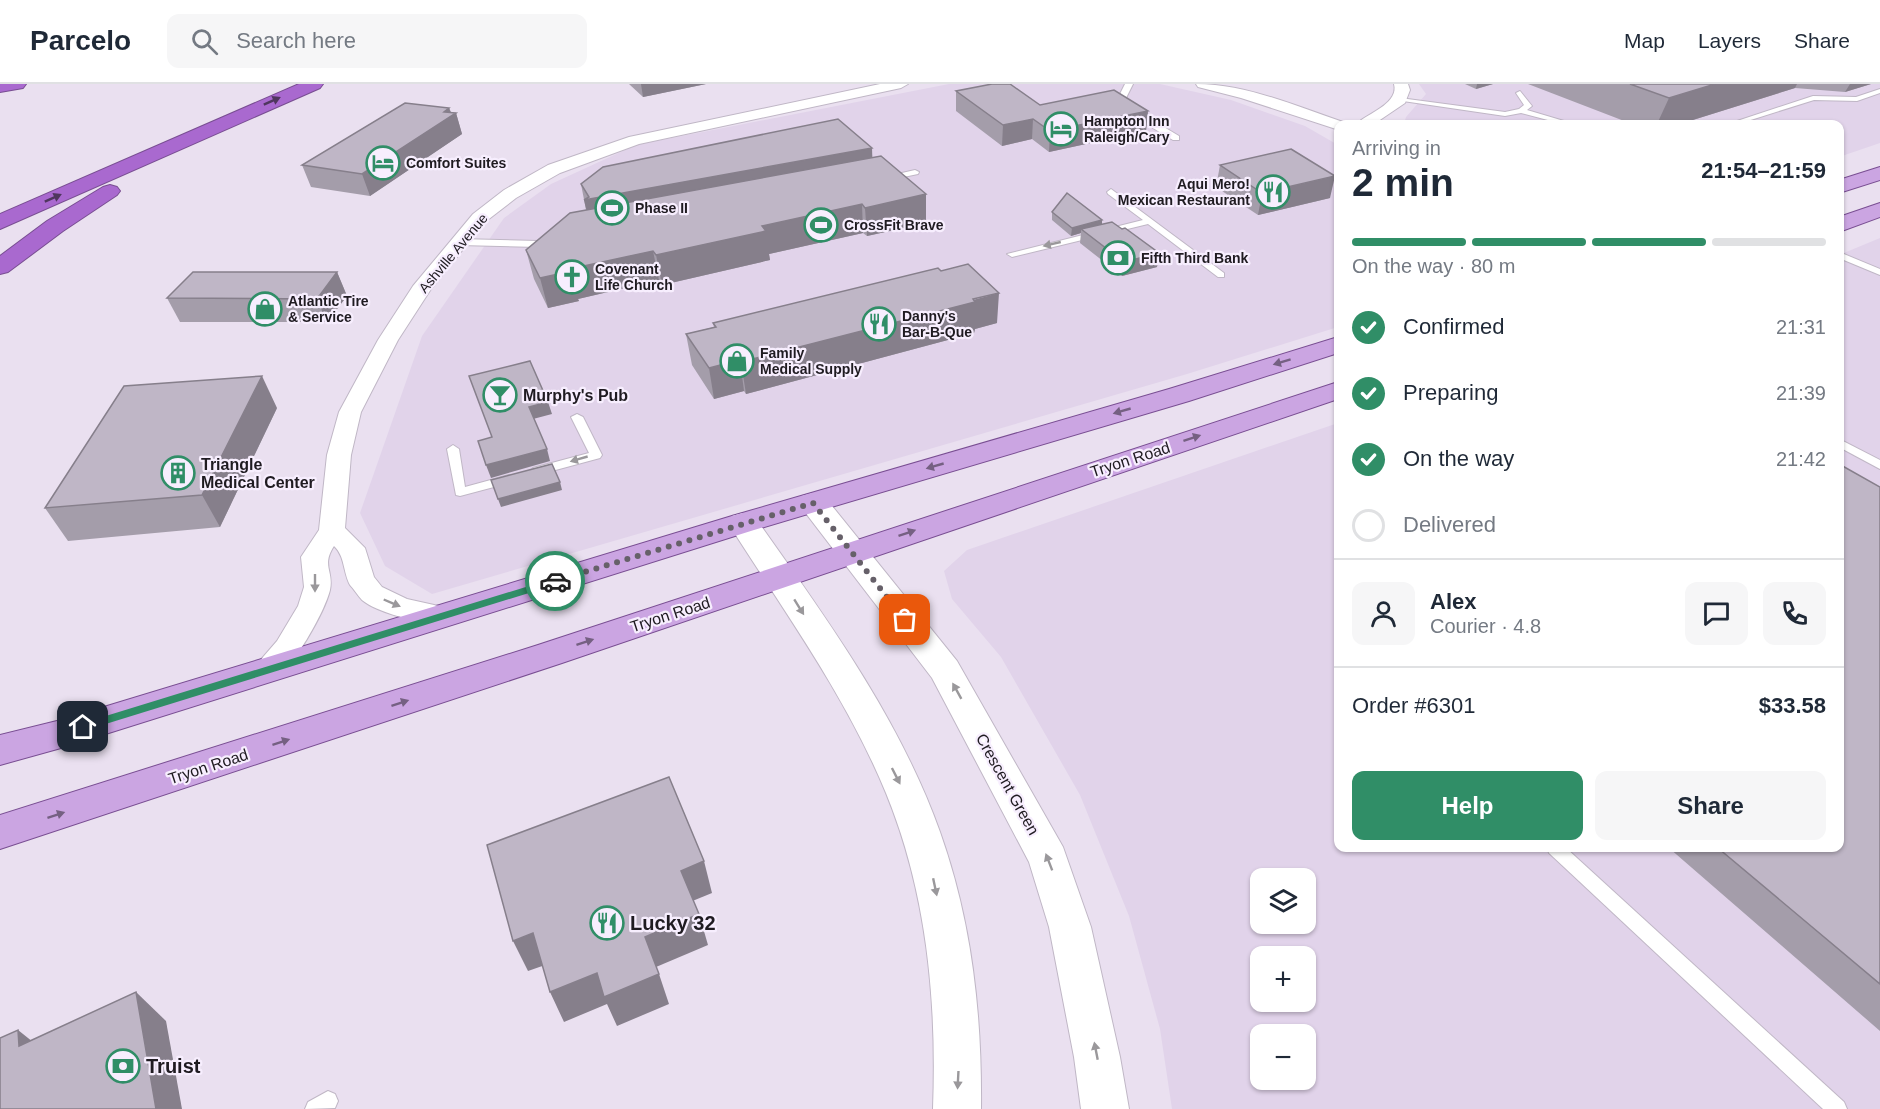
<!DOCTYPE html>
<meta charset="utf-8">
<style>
:root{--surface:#fff;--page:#f6f6f7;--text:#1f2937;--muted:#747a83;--line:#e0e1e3;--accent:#308e67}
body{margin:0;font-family:Arial,sans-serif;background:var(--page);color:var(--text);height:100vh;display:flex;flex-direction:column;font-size:22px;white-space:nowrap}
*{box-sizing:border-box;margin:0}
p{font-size:20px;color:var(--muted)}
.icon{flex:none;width:33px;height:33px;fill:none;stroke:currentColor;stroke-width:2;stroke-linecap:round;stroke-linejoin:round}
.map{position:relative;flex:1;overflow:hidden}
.side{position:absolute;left:1334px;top:36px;width:510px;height:732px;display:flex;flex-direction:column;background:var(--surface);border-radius:12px;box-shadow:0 2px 4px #0004}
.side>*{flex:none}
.fabs{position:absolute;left:1250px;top:784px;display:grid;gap:12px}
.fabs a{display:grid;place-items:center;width:66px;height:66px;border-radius:12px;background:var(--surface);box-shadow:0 2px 4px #0004;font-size:30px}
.pin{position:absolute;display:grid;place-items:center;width:51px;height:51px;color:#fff;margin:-26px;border-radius:12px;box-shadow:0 3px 9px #0006}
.courier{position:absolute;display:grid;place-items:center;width:60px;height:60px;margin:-30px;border:4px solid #308e67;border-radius:50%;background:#fff;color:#222;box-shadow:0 2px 8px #0007}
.overview em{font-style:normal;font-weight:600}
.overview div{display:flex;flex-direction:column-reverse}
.overview{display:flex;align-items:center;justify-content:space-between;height:102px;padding:0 18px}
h1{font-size:39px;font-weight:600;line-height:45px}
.bar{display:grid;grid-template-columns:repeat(4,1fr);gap:9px 6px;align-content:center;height:72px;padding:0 18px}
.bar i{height:8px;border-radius:4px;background:var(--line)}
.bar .current{background:var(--accent)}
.bar p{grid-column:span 4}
.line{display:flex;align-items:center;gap:15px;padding:0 18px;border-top:2px solid var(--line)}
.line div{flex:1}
.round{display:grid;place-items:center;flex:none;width:63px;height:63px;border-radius:12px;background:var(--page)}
ol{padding:0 18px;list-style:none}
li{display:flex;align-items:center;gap:18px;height:66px}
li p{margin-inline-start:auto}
li .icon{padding:6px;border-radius:50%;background:var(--accent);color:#fff;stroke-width:4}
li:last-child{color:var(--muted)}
li i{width:33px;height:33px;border:3px solid var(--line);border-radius:50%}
.button{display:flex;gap:12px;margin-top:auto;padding:12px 18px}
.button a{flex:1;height:69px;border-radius:12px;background:var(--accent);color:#fff;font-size:24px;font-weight:600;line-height:69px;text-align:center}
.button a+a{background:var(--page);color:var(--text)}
header{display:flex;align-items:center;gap:36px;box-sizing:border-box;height:84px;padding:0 30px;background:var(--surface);border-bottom:2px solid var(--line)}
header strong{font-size:28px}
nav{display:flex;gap:33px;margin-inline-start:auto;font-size:21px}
.search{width:420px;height:54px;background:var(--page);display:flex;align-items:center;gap:15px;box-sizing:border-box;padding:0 21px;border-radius:12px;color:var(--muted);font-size:22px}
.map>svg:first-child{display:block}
</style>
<header>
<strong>Parcelo</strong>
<div class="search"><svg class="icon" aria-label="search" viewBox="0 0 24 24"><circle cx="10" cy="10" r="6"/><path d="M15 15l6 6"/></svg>Search here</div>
<nav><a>Map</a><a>Layers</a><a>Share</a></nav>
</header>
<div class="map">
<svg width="1880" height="1025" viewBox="0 0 1880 1025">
<rect width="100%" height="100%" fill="#eae0f0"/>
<g fill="#e1d3ea" fill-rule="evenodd">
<path d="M949,0H1160L1231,16L1305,42L1338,61V243L1187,290L432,510L385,482L360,429L422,252L504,134L551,100L636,61Z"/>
<path d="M1419,0H1880V59L1839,73V40H1404L1406,33L1426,10Z"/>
<path d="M1880,154V1025H1172L1160,945L1129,832L1080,711L1001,573L952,515L944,487L967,466L1338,339V764H1839V171ZM1260,795H1305V840H1260ZM1260,873H1305V918H1260ZM1260,951H1305V996H1260Z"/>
</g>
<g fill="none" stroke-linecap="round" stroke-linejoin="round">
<defs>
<g id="service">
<path d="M1125,0H1133L1124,18L1127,21L1179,52V56H1173L1121,25L1116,18Z"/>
<path d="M1880,5V9L1857,17L1814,16L1738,40H1728L1813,12L1856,13Z"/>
<path d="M1520,7L1532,22L1527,26L1574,40H1563L1521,29L1505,32L1396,16L1400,14L1505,28L1519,25L1524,21L1516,9Z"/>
<path d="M915,86L919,88L918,90L884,97L880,94Z"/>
<path d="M1111,105L1224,189V193H1218L1148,140L1012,173L1007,170L1143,136L1108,110L1107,108Z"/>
<path d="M550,154L553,155V159L538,163L459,161L454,158L459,155L538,157Z"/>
<path d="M1839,168L1880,185V191L1839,174Z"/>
<path d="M577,330L583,333L602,371L600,374L537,391L533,390L531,387L533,384L589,369L571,333Z"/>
<path d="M1839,355L1880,376V385L1839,363Z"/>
<path d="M453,361L459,365L465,403L509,391L515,395L513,398L460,412L456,411L447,365Z"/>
<path d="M1547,764H1566L1844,1018L1847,1025H1823L1549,769Z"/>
<path d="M328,1007L335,1010L338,1017L335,1024L305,1025L308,1018Z"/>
</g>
<g id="minor">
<path d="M880,0H908L901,4L639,60L560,89L516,114L485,138L431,205L398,256L361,328L351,371L345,444L365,464L374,493L382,503L407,515L452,525L456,532L452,539C433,544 377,529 362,516C358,512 354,505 350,501C343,488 345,472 334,462C321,482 334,487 330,506C325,527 292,587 273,595C266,598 262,597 255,595L251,587L277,557L298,522L304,503L301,473L319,446L327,371L339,328L378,256L413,202L473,130L504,106L548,81L629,53Z"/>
<path d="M1196,0C1246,0 1296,22 1343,38L1345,40H1338V46L1333,44L1241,14L1198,3Z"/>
<path d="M1394,0H1408L1410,6L1405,19L1374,40H1358L1360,37C1372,28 1399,18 1394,0Z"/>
</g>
<g id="tertiary">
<path d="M813,409L824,412L957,577L1063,763L1091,843L1120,973L1129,1025H1081L1074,973L1049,843L1029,778L932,594L798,419L802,412Z"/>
<path d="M743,429L754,432C824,531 899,633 940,748C972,838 982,930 981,1025H933C937,917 927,809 886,709C846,612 784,527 728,439L732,432Z"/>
</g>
<g id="primary">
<path d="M1880,83V96L1839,109V96Z"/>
<path d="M1880,119V133L1839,148V133Z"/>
<path d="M1338,253V269L1189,317L754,446L61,664L0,681V651L61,636L732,432L1169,305Z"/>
<path d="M1338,298V315L562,579L0,765V731L538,561Z"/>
</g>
<g id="motorway">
<path d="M0,0H26L23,4L0,8Z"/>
<path d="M299,0H323L320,4L0,145V130Z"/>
<path d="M110,101L117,103L120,107L117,111L63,147L8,188L0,190V172L47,137L103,103Z"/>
</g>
</defs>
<use href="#service" stroke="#c0b7c6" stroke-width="2"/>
<use href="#minor" stroke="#c0b7c6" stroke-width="2"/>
<use href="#tertiary" stroke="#c0b7c6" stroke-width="2"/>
<use href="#primary" stroke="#794e92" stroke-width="2"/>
<use href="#motorway" stroke="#794e92" stroke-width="2"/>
<use href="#service" fill="#fff" fill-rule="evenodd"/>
<use href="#minor" fill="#fff" fill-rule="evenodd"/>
<use href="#tertiary" fill="#fff" fill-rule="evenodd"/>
<use href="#primary" fill="#cba5e2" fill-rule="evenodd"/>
<use href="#motorway" fill="#a969cf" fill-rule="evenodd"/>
</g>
<g fill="#a49daa">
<path d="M629,0H706L643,13Z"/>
<path d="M1465,0H1493L1476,5Z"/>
<path d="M1528,0H1871L1845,8L1795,4L1680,40H1632Z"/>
<path d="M956,7L1040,21L1148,27L1146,47L1049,68L1032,55L1002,62L956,27Z"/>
<path d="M449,24L451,28L456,29L462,50L370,112L311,103L302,81Z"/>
<path d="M872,74L926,139L867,152L863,149L769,170L770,176L662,201L659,196L578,215L579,217L548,224L534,195L526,166L586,126L581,100Z"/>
<path d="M1220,81L1330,114L1258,131L1216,103Z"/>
<path d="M1052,128L1102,136V140L1122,145L1159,169L1157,183L1122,192L1080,159L1081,149L1071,152L1052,136Z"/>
<path d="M337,188L347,212L327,238H180L167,214Z"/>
<path d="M713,239H997L975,245L974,249L746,310L744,307L714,315L692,281L686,250L714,243Z"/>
<path d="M277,324L220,443L68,457L45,424Z"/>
<path d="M1880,403V947L1669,764H1839Z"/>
</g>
<g fill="#867f8b">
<path d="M641,0H706L643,13Z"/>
<path d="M1477,0H1493L1476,5Z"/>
<path d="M1715,0H1797L1795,4L1680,40H1657L1669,14Z"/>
<path d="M1850,0H1871L1845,8Z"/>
<path d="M449,24L452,32L456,29L462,50L370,112L362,90Z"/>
<path d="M1148,27L1146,47L1049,68L1050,47Z"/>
<path d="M1033,35L1032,55L1002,62L1003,41Z"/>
<path d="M872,64L873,92L591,145L584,116Z"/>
<path d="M1335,92L1330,114L1258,131L1262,109Z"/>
<path d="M926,110V139L867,152L865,124Z"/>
<path d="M862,120L863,149L769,170L770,176L662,201L656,171L762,142Z"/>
<path d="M1102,136V144L1081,145V149L1071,152L1072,144Z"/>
<path d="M653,167L659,196L578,215L579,217L548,224L540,194L570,185Z"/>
<path d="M1159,169L1157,183L1122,192L1124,178Z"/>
<path d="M337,188L347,212L327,238L317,215Z"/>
<path d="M999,209L997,239L975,245L974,249L746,310L741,278Z"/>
<path d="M740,276L744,307L714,315L709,284Z"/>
<path d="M262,292L277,324L220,443L202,411Z"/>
<path d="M548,318L552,330L533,335L529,323Z"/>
<path d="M547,365L550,377L491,394L486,381Z"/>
<path d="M560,398L562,406L501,423L498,415Z"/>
<path d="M704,777L712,809L690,818L681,787Z"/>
<path d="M699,830L708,861L656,883L645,853Z"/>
<path d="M533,849L548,880L528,887L513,857Z"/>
<path d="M597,889L659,890L669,920L617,942L607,920L564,938L550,908Z"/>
<path d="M136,908L166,937L182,1025H156Z"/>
<path d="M18,946L53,974L19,962Z"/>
</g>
<g fill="#bfb6c6" stroke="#867f8b" stroke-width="1.5">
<path d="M992,0H1010L1040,21L1114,6L1148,27L1050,47L1033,35L1003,41L956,7Z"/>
<path d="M1630,0H1715L1669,14Z"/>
<path d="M405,19L449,24L444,28L456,29L362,90L302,81Z"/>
<path d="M838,35L872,64L584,116L589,113L581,100L603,83Z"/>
<path d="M1291,65L1335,92L1262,109L1220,81Z"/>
<path d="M881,72L926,110L865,124L862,120L762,142L766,147L656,171L653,167L570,185L572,187L540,194L526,166L570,129Z"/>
<path d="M1067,109L1102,136L1072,144L1052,128Z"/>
<path d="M1112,138L1122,145L1125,144L1159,169L1124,178L1081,145Z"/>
<path d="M968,180L999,209L973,215L975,218L741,278L740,276L709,284L686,250L716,243L713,239L938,184L941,187Z"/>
<path d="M193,188H337L317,215L167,214Z"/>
<path d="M530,277L548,318L529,323L547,365L486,381L478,357L492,353L469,292Z"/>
<path d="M262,292L202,411L45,424L124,302Z"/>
<path d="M552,380L560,398L498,415L491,396Z"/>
<path d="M1839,380L1880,403V900L1718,764H1839Z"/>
<path d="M669,693L704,777L681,787L699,830L645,853L659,890L604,913L597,889L550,908L533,849L513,857L487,761Z"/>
<path d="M136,908L156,1025H0V954L18,946L19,962Z"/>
</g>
<defs><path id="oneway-solid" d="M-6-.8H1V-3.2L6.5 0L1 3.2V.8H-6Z" transform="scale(1.5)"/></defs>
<g fill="#4f365e">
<use href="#oneway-solid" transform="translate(272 17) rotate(-24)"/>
<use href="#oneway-solid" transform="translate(53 114) rotate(-24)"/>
</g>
<g fill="#9a989b">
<use href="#oneway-solid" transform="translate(1052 160) rotate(167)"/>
<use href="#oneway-solid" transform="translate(579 375) rotate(164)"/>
<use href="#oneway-solid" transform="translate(315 499) rotate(90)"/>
<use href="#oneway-solid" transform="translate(392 519) rotate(23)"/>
<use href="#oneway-solid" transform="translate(799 523) rotate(58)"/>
<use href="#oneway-solid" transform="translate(957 607) rotate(-119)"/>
<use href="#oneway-solid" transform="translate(896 692) rotate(63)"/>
<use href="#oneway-solid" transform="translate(1049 778) rotate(-111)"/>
<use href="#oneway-solid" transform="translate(935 803) rotate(78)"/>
<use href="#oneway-solid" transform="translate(1096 967) rotate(-101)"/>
<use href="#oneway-solid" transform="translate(958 996) rotate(93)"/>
</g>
<g fill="#756082">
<use href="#oneway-solid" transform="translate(1282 278) rotate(163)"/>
<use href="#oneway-solid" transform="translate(1122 327) rotate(164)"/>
<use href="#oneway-solid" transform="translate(1192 354) rotate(-18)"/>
<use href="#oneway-solid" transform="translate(935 382) rotate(164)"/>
<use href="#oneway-solid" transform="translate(907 449) rotate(-19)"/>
<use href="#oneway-solid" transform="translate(585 558) rotate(-18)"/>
<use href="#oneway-solid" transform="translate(400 619) rotate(-18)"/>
<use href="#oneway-solid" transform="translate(281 658) rotate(-18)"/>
<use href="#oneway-solid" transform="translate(56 731) rotate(-18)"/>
</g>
<path fill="#308e67" d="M555,494L558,495V500L83,647L78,643L83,639Z"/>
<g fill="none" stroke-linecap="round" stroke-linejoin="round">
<path stroke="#666069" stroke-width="6" stroke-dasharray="0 10.8" d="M555,497L813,419L905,536"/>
</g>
<defs>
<symbol id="hotel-ring" viewBox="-11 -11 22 22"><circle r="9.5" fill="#f7eefe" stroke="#308e67" stroke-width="1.5"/><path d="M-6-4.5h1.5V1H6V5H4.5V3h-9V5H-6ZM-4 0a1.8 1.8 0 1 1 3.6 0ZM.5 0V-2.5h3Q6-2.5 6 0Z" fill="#308e67"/></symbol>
<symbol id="restaurant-ring" viewBox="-11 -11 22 22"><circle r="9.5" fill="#f7eefe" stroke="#308e67" stroke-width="1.5"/><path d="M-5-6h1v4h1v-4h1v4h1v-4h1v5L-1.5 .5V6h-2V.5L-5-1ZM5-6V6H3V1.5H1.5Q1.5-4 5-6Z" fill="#308e67"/></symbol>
<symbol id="stadium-ring" viewBox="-11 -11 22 22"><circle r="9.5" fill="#f7eefe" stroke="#308e67" stroke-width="1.5"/><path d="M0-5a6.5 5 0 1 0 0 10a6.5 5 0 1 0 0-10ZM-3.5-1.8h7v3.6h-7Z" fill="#308e67"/></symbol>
<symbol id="bank-ring" viewBox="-11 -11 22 22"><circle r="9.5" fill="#f7eefe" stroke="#308e67" stroke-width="1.5"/><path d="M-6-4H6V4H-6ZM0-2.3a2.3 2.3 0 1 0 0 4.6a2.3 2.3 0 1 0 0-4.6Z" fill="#308e67"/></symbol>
<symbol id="church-ring" viewBox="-11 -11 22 22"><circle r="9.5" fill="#f7eefe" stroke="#308e67" stroke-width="1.5"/><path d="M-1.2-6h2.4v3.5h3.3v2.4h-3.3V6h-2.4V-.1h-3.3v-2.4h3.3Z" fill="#308e67"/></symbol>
<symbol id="shop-ring" viewBox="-11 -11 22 22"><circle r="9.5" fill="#f7eefe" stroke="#308e67" stroke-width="1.5"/><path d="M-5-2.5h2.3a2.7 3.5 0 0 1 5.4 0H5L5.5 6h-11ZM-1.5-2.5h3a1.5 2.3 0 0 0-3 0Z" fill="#308e67"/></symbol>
<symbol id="bar-ring" viewBox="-11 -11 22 22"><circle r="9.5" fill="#f7eefe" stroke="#308e67" stroke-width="1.5"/><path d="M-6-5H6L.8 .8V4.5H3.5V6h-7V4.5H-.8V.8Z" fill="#308e67"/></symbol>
<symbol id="building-ring" viewBox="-11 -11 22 22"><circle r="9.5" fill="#f7eefe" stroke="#308e67" stroke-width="1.5"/><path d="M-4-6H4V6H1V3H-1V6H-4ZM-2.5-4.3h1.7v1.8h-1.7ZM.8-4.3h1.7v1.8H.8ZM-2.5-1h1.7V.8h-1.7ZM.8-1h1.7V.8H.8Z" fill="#308e67"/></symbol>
</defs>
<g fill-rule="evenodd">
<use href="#hotel-ring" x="1042" y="26" width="38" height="38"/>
<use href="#hotel-ring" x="364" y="60" width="38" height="38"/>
<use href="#restaurant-ring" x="1254" y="89" width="38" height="38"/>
<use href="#stadium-ring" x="593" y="105" width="38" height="38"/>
<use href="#stadium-ring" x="802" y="122" width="38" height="38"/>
<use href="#bank-ring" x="1099" y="155" width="38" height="38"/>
<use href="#church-ring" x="553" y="174" width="38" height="38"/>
<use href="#shop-ring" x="246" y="206" width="38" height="38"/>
<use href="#restaurant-ring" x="860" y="221" width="38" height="38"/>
<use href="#shop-ring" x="718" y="258" width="38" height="38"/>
<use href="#bar-ring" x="481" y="292" width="38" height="38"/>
<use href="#building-ring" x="159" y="370" width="38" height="38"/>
<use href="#restaurant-ring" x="588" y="820" width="38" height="38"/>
<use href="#bank-ring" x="104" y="963" width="38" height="38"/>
</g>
<g text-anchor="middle" stroke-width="4.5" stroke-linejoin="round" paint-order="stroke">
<g font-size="14" font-weight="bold" fill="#1f1b21" stroke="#f7eefe" text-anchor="start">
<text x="1084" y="42">Hampton Inn<tspan x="1084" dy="16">Raleigh/Cary</tspan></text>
<text x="406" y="84">Comfort Suites</text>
<text x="1250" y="105" text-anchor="end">Aqui Mero!<tspan x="1250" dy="16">Mexican Restaurant</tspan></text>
<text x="635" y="129">Phase II</text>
<text x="844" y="146">CrossFit Brave</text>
<text x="1141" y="179">Fifth Third Bank</text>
<text x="595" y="190">Covenant<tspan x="595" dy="16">Life Church</tspan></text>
<text x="288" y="222">Atlantic Tire<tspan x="288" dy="16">&amp; Service</tspan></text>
<text x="902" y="237">Danny's<tspan x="902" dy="16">Bar-B-Que</tspan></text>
<text x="760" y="274">Family<tspan x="760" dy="16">Medical Supply</tspan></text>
</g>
<g font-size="14" fill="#1f1b21" stroke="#f7eefe">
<text transform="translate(453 169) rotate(-50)" y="5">Ashville Avenue</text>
</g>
<g font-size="16" font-weight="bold" fill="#1f1b21" stroke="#f7eefe" text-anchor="start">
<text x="523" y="317">Murphy's Pub</text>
<text x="201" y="386">Triangle<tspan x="201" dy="18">Medical Center</tspan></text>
</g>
<g font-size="16" fill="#1f1b21" stroke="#f7eefe">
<text transform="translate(1130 375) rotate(-18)" y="6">Tryon Road</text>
<text transform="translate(670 530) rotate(-18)" y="6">Tryon Road</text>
<text transform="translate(208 682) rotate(-18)" y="6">Tryon Road</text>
<text transform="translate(1008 700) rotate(61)" y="6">Crescent Green</text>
</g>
<g font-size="20" font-weight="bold" fill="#1f1b21" stroke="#f7eefe" text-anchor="start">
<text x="630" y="846">Lucky 32</text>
<text x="146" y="989">Truist</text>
</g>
</g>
</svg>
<div class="fabs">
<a><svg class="icon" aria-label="layers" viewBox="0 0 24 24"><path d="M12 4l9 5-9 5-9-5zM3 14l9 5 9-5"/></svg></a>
<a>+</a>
<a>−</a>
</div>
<div class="pin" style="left:905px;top:536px;background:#ea580c"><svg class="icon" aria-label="bag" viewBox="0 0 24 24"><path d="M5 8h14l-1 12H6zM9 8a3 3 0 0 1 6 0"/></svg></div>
<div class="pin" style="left:83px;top:643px;background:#1f2937"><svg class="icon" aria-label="home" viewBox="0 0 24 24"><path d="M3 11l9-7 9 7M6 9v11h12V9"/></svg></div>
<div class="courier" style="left:555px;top:497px"><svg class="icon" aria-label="car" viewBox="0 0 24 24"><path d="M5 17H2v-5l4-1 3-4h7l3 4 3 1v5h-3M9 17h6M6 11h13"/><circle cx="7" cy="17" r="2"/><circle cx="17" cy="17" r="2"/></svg></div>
<section class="side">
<div class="overview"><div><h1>2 min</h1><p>Arriving in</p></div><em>21:54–21:59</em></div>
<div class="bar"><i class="current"></i><i class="current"></i><i class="current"></i><i></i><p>On the way · 80 m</p></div>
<ol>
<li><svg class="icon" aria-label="check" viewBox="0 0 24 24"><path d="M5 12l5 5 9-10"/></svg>Confirmed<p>21:31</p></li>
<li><svg class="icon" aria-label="check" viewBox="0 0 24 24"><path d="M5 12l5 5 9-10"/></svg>Preparing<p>21:39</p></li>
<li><svg class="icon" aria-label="check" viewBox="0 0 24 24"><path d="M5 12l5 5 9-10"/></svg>On the way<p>21:42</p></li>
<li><i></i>Delivered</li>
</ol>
<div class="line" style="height:108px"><a class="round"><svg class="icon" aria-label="person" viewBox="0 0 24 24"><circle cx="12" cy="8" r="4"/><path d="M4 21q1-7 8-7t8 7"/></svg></a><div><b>Alex</b><p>Courier · 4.8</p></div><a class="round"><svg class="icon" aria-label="chat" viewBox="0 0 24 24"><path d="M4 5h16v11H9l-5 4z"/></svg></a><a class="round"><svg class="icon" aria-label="phone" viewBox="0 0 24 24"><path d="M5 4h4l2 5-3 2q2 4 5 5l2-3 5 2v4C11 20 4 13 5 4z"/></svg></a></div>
<div class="line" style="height:78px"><div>Order #6301</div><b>$33.58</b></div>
<div class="button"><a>Help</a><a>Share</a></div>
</section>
</div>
